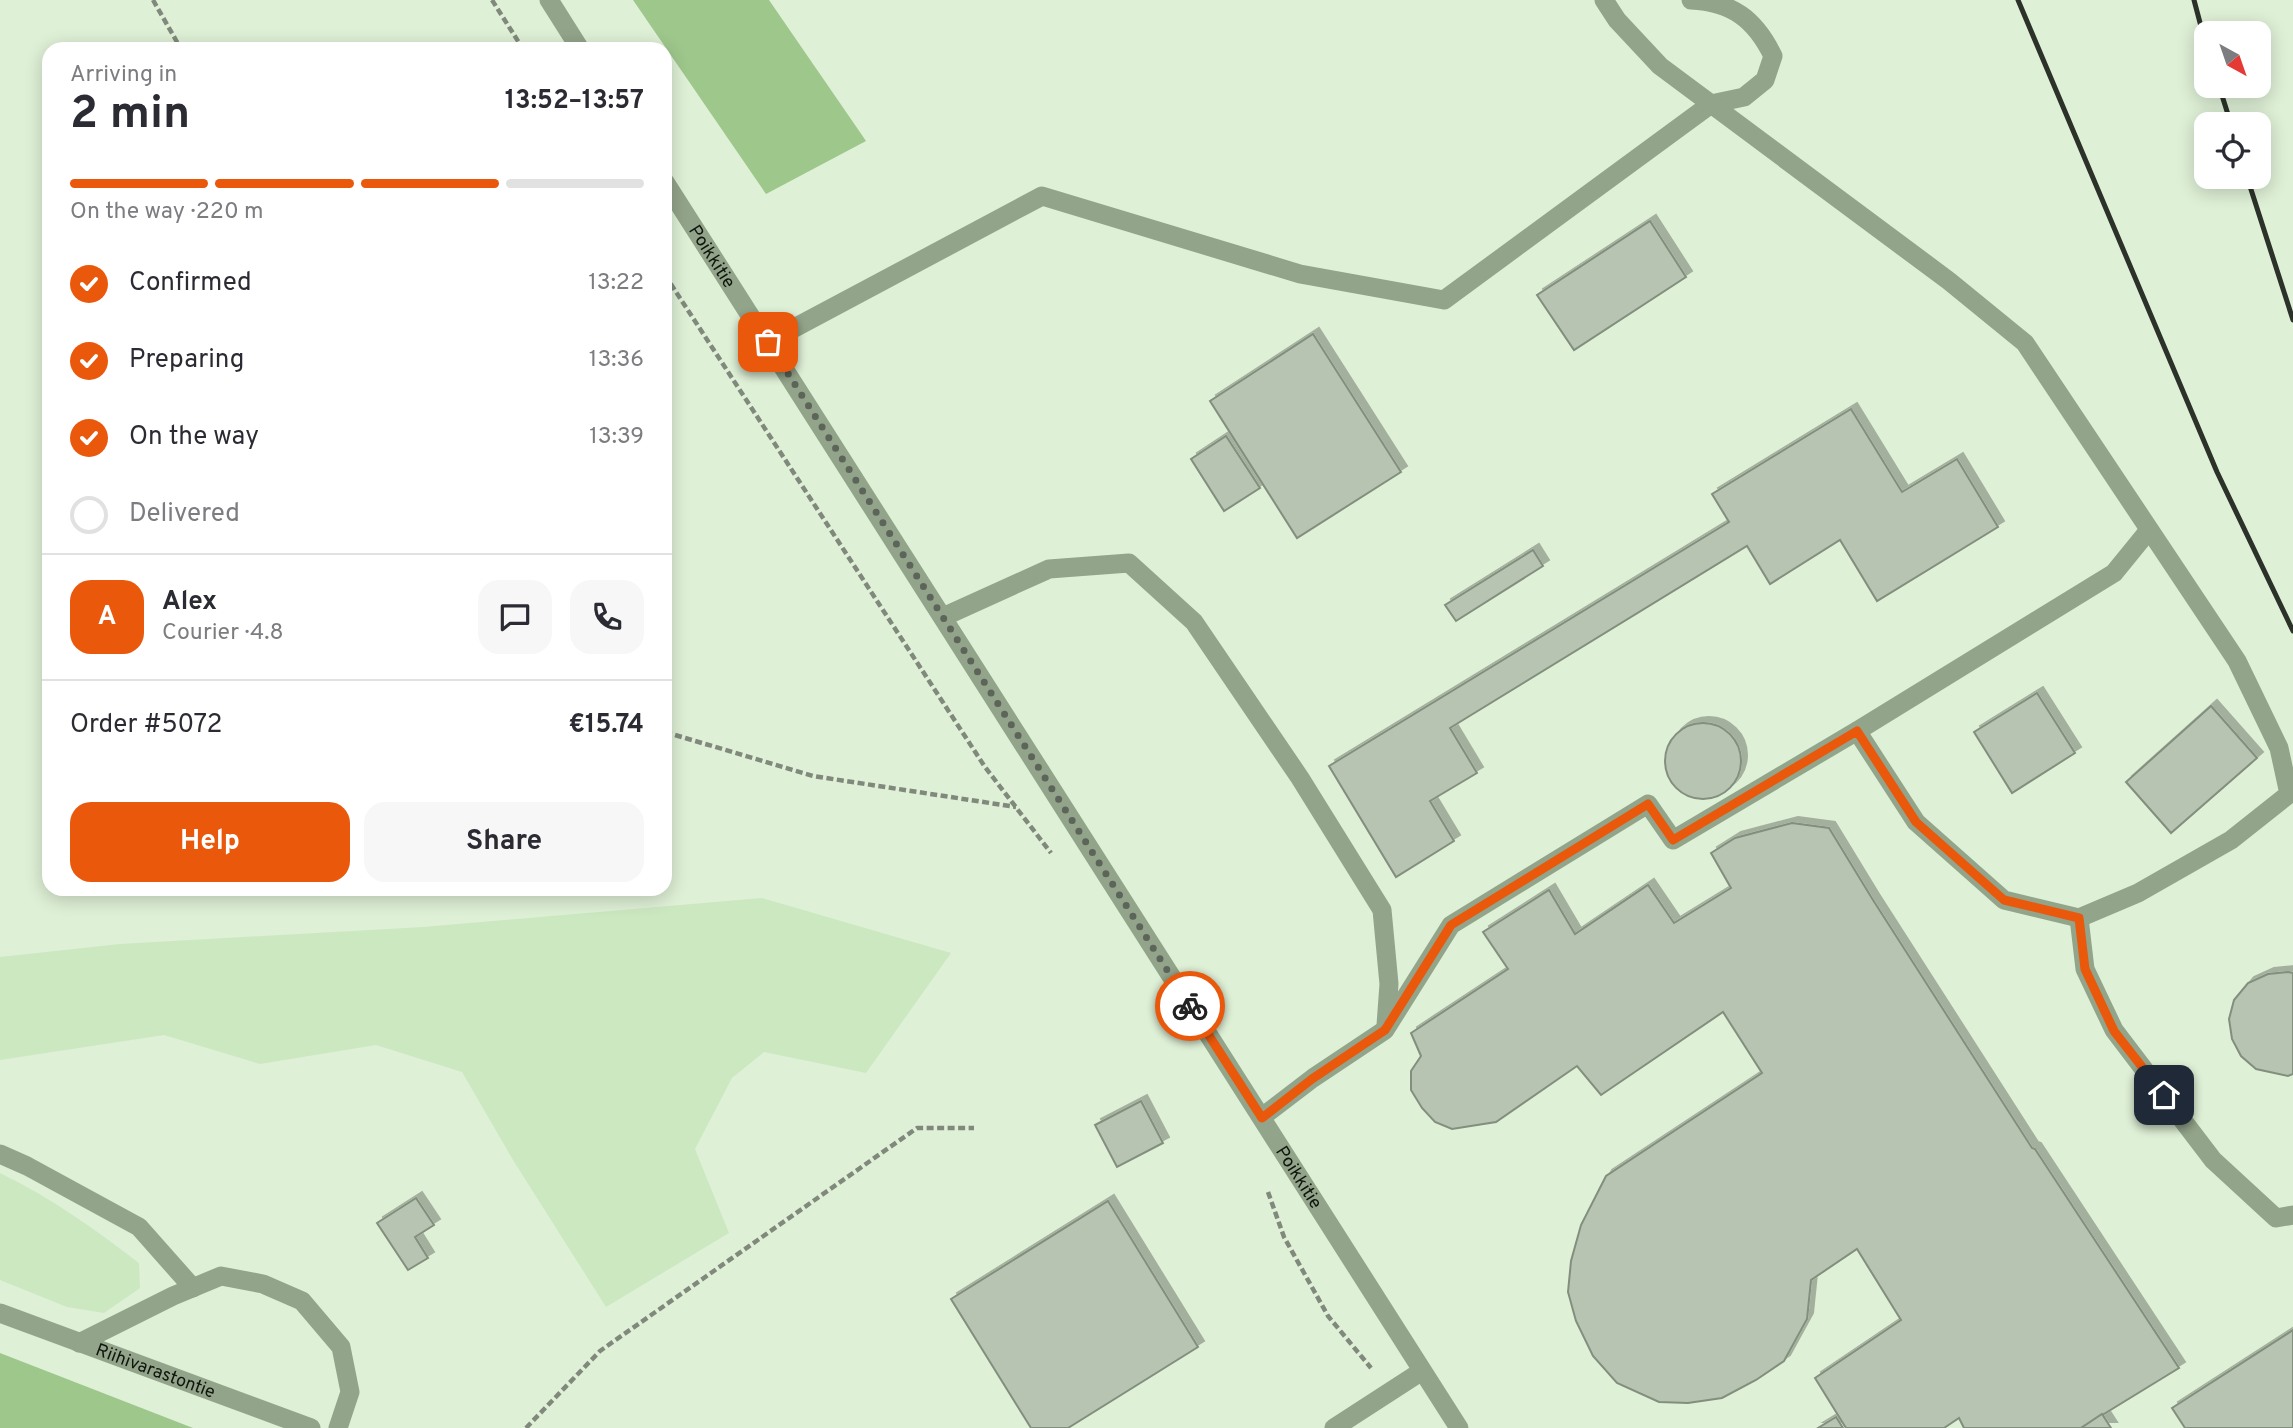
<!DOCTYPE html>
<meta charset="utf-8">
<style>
:root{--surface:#fff;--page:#f7f7f7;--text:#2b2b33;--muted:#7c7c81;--line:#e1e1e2;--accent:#ea580c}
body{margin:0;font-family:Overpass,sans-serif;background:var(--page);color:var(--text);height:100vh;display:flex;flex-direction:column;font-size:26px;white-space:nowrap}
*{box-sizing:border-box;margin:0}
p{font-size:23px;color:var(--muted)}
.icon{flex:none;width:38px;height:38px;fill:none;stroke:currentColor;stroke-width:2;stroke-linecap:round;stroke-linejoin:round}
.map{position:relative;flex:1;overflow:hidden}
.panel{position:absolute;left:42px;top:42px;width:630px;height:854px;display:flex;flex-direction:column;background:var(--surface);border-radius:21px;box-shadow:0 4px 18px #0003}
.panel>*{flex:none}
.needle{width:46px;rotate:140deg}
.fabs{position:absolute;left:2194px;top:21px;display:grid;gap:14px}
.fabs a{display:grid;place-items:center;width:77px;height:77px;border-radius:14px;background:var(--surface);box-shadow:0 4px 18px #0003;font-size:35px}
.pin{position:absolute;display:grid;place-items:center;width:60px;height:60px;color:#fff;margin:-30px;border-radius:14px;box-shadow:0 4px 10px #0006}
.courier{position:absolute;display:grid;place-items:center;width:70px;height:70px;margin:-35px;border:5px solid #ea580c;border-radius:50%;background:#fff;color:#222;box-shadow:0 2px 9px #0007}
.summary em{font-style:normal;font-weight:700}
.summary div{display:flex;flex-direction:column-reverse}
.summary{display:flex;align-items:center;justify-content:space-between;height:119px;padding:0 28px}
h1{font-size:46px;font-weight:700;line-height:52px}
.bar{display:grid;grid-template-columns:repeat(4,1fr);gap:10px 7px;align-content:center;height:84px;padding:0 28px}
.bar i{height:9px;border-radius:5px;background:var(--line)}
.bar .on{background:var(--accent)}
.bar p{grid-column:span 4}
.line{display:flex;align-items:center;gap:18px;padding:0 28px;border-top:2px solid var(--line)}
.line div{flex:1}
.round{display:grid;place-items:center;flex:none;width:74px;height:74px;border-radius:21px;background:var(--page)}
ol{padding:0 28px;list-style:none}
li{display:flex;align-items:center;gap:21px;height:77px}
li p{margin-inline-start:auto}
li .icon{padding:7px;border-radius:50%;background:var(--accent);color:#fff;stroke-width:4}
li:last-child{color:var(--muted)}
li i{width:38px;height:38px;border:4px solid var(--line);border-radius:50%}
.cta{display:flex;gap:14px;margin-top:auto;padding:14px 28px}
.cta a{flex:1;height:80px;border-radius:21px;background:var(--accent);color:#fff;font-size:28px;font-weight:700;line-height:80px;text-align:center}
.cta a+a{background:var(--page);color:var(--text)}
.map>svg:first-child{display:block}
</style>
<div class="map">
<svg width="2293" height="1428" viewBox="0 0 2293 1428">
<defs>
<filter id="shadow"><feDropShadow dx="6" dy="-6" stdDeviation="0" flood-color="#0004"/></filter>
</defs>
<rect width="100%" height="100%" fill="#ebf8e5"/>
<path fill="#def0d6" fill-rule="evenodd" d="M0,0H2293V1428H0ZM2207,33H2259V86H2207ZM49,49H665V889H49ZM2207,124H2259V177H2207Z"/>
<g fill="#cce8c1">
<path d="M762,898L951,953L866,1073L764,1052L732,1078L695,1149L729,1233L606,1307L513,1160L462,1072L376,1045L260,1064L164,1035L0,1060V957L120,944L423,927Z"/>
<path d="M0,1173C50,1197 96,1230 139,1263L140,1288L104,1313L67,1307L0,1280Z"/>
</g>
<g fill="#9ec78c">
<path d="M633,0H769L866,141L766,194Z"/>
<path d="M0,1353L193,1428H0Z"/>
</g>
<g fill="#b7c4b2" stroke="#838f7e" stroke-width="2" filter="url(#shadow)">
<path d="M1650,221L1686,277L1574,350L1537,295Z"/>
<path d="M1313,334L1401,472L1297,538L1210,401Z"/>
<path d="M1851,409L1902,492L1957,459L1998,527L1877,601L1840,540L1770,584L1747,546L1450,728L1477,773L1430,801L1454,841L1396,877L1329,766L1729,522L1712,494Z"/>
<path d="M1226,436L1260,488L1224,511L1191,459Z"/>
<path d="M1533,550L1543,566L1456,621L1445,605Z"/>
<path d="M2037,693L2075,753L2012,793L1974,732Z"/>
<path d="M2211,706L2257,758L2171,833L2126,782Z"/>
<circle cx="1703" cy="761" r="38"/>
<path d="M1792,823L1829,828L1873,900L2032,1148L2035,1149L2179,1368L2081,1428H1964L1959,1418L1944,1428H1846L1815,1378L1901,1320L1857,1249L1811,1280L1807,1319L1784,1361L1756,1380L1722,1398L1688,1403L1659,1402L1617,1383L1593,1356L1576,1321L1568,1292L1571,1261L1581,1225L1606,1176L1762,1073L1723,1012L1601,1095L1577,1066L1496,1122L1452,1129L1435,1122L1422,1108L1411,1090V1071L1421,1056L1411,1033L1508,969L1483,932L1549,890L1575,934L1648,885L1674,923L1731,888L1711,853L1735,838Z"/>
<path d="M2288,972L2293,973V1074L2288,1076L2256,1069L2241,1056L2232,1039L2229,1019L2234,1000L2248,983L2268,974Z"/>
<path d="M1141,1101L1163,1143L1117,1167L1095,1125Z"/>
<path d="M416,1198L434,1225L415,1237L428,1258L408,1270L377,1223Z"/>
<path d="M1108,1201L1198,1347L1068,1428H1031L951,1299Z"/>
<path d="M2293,1330V1428H2185L2172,1408Z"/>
<path d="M2102,1414L2111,1428H2081Z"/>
<path d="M1836,1417L1843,1428H1818Z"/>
</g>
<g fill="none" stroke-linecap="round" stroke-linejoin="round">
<g stroke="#80897c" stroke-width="4.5" stroke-dasharray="7 3.5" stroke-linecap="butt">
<path d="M153,0L181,49"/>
<path d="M492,0L523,49"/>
<path d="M665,275L985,767L1051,853"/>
<path d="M665,732L813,776L1016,807"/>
<path d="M1268,1192L1284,1237L1328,1316L1371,1368"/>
<path d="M526,1428L600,1351L917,1128H974"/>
</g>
<g stroke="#92a48a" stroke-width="19">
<path d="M768,342L1042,196L1300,274L1444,300L1711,104L1744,97L1765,80L1773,56C1755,19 1732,2 1691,0"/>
<path d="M943,617L1049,569L1129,563L1194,622L1300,778L1382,910L1389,984L1386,1025"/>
<path d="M2079,918L2085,969L2114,1030L2213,1160L2276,1218L2293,1215"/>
<path d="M1262,1117L1313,1078L1385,1030L1451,925L1648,804L1673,840L1857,731L2114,573L2149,530"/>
<path d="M0,1154L27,1166L139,1227L193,1288"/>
<path d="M79,1343L173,1296L221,1276L263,1284L302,1301L341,1347L350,1392L338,1428"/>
</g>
<g stroke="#92a48a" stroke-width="19">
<path d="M549,0L580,49"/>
<path d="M1604,0L1617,20L1660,66L1949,281L2025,343L2237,661L2279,748L2289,794L2231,840L2138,893L2079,918L2004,900L1916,822L1857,731"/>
<path id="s1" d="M665,182L1459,1428"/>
<path id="s2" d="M0,1313L311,1428"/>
<path d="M1334,1428L1422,1371"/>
</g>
<g stroke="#2c3229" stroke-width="5">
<path d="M2018,0L2217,472L2293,631"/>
<path d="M2194,0L2207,49"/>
<path d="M2219,86L2231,124"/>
<path d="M2247,177L2293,320"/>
</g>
</g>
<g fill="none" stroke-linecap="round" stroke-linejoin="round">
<path stroke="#5d6459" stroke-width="7" stroke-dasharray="0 12.6" d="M768,342L1190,1006"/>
<path stroke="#ea580c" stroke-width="9" d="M1190,1006L1262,1118L1312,1079L1385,1030L1451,925L1648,804L1673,840L1857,731L1916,822L2004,900L2079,918L2085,969L2114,1031L2164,1095"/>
</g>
<g text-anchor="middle" stroke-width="5" stroke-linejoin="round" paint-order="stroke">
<g font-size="18" fill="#10150e" stroke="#fff">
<text dy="6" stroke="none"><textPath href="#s1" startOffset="88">Poikkitie</textPath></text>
<text dy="6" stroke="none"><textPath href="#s1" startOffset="1180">Poikkitie</textPath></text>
<text dy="6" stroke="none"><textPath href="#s2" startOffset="166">Riihivarastontie</textPath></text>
</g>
</g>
</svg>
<div class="fabs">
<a><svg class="needle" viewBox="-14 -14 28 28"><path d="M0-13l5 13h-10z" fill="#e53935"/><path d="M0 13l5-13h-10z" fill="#7c7c81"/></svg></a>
<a><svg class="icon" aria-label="locate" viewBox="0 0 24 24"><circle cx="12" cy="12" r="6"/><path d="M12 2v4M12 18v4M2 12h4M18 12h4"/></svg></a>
</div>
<div class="pin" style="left:768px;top:342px;background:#ea580c"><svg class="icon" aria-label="bag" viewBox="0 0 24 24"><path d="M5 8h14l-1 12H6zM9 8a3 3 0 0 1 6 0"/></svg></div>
<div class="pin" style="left:2164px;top:1095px;background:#1f2937"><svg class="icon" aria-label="home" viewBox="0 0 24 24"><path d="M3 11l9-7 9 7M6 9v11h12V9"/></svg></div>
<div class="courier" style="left:1190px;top:1006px"><svg class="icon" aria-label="bike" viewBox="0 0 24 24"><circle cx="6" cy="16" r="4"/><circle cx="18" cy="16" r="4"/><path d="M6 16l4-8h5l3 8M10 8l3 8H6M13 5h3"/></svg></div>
<section class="panel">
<div class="summary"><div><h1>2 min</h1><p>Arriving in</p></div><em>13:52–13:57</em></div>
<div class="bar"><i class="on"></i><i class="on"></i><i class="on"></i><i></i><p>On the way · 220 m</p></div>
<ol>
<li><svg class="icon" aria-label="check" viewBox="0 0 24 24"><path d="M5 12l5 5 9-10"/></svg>Confirmed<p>13:22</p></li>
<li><svg class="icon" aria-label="check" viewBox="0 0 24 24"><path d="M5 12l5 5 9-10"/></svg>Preparing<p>13:36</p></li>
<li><svg class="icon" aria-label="check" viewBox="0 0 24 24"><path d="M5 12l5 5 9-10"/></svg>On the way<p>13:39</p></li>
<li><i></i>Delivered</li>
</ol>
<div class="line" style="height:126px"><b class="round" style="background:var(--accent);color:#fff">A</b><div><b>Alex</b><p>Courier · 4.8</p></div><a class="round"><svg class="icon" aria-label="chat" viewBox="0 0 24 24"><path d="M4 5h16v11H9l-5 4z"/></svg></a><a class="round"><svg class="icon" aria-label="phone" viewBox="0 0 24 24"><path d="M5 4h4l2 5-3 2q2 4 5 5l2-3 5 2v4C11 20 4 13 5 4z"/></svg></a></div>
<div class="line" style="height:91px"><div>Order #5072</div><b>€15.74</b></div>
<div class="cta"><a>Help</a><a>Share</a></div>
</section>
</div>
